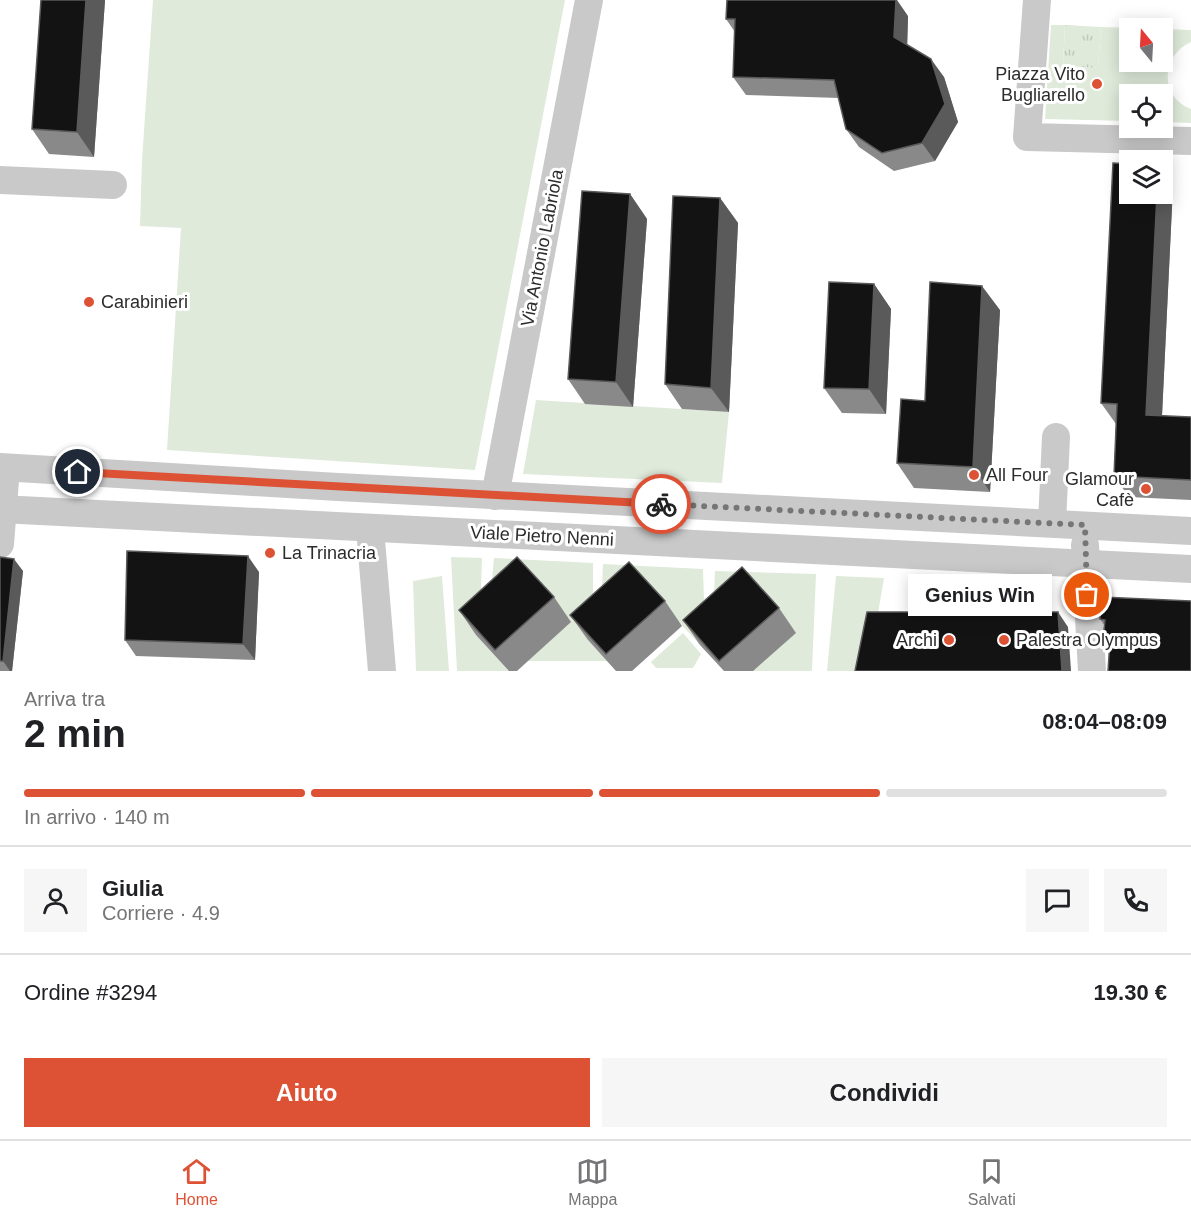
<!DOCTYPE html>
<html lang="it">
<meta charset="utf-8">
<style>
:root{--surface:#fff;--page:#f6f6f6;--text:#202124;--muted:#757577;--line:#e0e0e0;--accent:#dd5235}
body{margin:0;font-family:Helvetica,sans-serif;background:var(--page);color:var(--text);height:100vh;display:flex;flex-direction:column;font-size:22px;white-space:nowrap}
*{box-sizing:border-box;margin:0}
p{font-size:20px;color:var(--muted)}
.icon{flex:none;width:33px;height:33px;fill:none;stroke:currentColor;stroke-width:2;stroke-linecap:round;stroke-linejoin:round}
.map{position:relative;height:671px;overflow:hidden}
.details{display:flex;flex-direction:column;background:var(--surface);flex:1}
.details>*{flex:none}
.needle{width:39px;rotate:342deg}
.buttons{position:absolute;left:1119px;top:18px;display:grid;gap:12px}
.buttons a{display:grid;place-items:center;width:54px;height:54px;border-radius:0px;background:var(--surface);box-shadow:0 3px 15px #0003;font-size:30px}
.pin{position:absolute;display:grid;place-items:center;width:51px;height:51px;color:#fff;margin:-26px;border:3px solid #fff;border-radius:50%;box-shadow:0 2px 6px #0007}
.courier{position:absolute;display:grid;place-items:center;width:60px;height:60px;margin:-30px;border:4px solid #dd5235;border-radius:50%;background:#fff;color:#222;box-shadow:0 2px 8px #0007}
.bubble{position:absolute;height:42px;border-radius:0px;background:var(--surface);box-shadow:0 3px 15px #0003;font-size:20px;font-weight:700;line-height:42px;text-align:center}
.headline em{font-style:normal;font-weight:700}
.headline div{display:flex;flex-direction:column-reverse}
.headline{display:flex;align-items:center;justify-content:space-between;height:102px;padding:0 24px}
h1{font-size:39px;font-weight:700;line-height:45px}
.bar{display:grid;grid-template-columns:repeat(4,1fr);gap:9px 6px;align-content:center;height:72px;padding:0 24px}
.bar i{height:8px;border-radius:4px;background:var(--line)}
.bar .active{background:var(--accent)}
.bar p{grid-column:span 4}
.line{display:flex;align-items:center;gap:15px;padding:0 24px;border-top:2px solid var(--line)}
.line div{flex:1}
.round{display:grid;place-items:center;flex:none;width:63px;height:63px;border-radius:0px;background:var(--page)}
.button{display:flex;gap:12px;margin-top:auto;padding:12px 24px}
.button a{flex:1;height:69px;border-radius:0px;background:var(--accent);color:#fff;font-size:24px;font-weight:700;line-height:69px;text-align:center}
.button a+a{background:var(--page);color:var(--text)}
.tabs{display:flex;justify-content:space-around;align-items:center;height:84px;border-top:2px solid var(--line);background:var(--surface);font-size:16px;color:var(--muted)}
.tabs a{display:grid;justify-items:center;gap:3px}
.tabs .active{color:var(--accent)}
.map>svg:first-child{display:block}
</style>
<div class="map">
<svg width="1191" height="671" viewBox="0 0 1191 671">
<defs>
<pattern id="park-tufts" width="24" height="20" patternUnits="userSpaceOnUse" patternTransform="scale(1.5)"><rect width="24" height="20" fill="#dfeada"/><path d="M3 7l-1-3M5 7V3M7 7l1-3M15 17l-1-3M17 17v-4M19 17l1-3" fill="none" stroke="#c0c9bb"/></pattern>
</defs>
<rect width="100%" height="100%" fill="#fff"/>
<g fill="#dfeada">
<path d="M153,0H565L475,470L167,450L181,228L140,226L142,160Z"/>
<path d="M1051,25H1065L1063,66L1098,68L1101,27L1134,28H1130V62H1162L1163,29L1191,30V42C1161,55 1159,97 1191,109V123L1163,122L1162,94H1130L1129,121L1045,119Z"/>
<path d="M536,400L729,412L722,483L523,474Z"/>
<path d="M451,557L482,558L481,589L503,611L476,635L509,671H457Z"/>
<path d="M494,558L593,563V594L615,616L588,640L607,661H528L492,580Z"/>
<path d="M603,564L703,569L704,601L726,622L700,645L647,587L602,590Z"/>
<path d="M715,571L816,574L812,671H753L714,597Z"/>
<path d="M442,576L449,671H416L413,581Z"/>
<path d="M836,576L884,578L868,671H827Z"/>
<path d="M683,633L701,654L693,668H656L651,662Z"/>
</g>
<path fill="url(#park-tufts)" d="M1065,25L1101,27L1098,68L1063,66Z"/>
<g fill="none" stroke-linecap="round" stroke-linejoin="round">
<g stroke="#c9c9c9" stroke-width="28">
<path d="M1037,0L1027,137L1191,141"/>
<path d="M0,180L113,185"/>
<path d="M0,467L338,487L1191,531"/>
<path d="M495,496L589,0"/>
<path d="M0,509L1191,569"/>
<path d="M1052,523L1056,437"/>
<path d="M370,528L382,671"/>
<path d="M0,544L6,468"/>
<path d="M1085,545L1092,671"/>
</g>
</g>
<g fill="#898989">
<path d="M41,0H105L94,157L49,154L32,129Z"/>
<path d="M908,16L907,44L944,77L958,122L935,161L894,171L859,147L846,129L839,98L746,95L733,77L735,32L726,19Z"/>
<path d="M1162,171L1173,186L1162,416L1191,417V500L1129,497L1114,476L1116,424L1101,403L1162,194Z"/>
<path d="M630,194L647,219L633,407L585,404L568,379Z"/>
<path d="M720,198L738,223L729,412L682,409L665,384Z"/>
<path d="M874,284L891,309L886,414L842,413L824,388Z"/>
<path d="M1000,310L990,492L914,488L897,463L925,401Z"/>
<path d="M0,557L23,571L12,671H0Z"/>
<path d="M259,572L255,660L136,656L125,640Z"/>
<path d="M554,597L571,622L517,671H509L476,635L459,610Z"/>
<path d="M665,601L682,626L632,671H616L588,640L570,615Z"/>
<path d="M1191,601L1109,649L1103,640L1104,625L1100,619Z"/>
<path d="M779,608L796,633L753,671H724L700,645L683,620Z"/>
</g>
<g fill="#5a5a5a">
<path d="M86,0H105L94,157L77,132Z"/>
<path d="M896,0H897L908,16L907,55L894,37Z"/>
<path d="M931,59L944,77L958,122L935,161L922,143Z"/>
<path d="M1162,171L1173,186L1161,436L1146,415L1157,194H1162Z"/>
<path d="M630,194L647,219L633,407L616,382Z"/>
<path d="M720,198L738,223L729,412L711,388Z"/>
<path d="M874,284L891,309L886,414L869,389Z"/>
<path d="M982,286L1000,310L990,492L973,467Z"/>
<path d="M248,556L259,572L255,660L243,644Z"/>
<path d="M14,559L23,571L12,671H10L3,661Z"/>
<path d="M1058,612L1068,627L1071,671H1062Z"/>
</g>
<g fill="#131313" stroke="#5a5a5a" stroke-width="1.5">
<path d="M41,0H86L77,132L32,129Z"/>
<path d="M727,0H896L894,37L931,59L945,104L922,143L882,153L846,129L834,80L733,77L735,19H726Z"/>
<path d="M1113,163L1130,164V194H1157L1146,415L1191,417V480L1114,476L1117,404L1101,403Z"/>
<path d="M582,191L630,194L616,382L568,379Z"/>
<path d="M673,196L720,198L711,388L665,384Z"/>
<path d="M829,282L874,284L869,389L824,388Z"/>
<path d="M930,282L982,286L973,467L897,463L901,399L925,401Z"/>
<path d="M127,551L248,556L243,644L125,640Z"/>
<path d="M0,557L14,559L3,661H0Z"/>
<path d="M517,557L554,597L495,650L459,610Z"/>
<path d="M629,562L665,601L606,654L570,615Z"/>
<path d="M742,567L779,608L719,661L683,620Z"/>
<path d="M1101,597L1191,601V671H1108L1110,640H1103L1105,620L1100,619Z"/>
<path d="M867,612H1058L1062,671H855Z"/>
</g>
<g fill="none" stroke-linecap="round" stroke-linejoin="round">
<path stroke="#767676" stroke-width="6" stroke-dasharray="0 10.8" d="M661,504L1085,525L1087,595"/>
<path stroke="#dd5235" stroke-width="8" d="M78,472L661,504"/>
</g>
<g fill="#dd5235" stroke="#fff" stroke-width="2">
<circle cx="1097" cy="84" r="6"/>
<circle cx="89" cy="302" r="6"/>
<circle cx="974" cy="475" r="6"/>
<circle cx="1146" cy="489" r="6"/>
<circle cx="270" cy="553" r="6"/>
<circle cx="949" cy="640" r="6"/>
<circle cx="1004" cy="640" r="6"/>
</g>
<g text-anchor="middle" stroke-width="6" stroke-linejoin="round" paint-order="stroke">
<g font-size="18" fill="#2c2c2c" stroke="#fff" text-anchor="start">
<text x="1085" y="80" text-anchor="end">Piazza Vito<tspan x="1085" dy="21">Bugliarello</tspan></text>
<text x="101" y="308">Carabinieri</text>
<text x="986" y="481">All Four</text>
<text x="1134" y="485" text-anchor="end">Glamour<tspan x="1134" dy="21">Cafè</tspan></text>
<text x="282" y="559">La Trinacria</text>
<text x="937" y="646" text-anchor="end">Archi</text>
<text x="1016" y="646">Palestra Olympus</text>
</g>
<g font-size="18" fill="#2c2c2c" stroke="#fff">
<text transform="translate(542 248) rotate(-79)" y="6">Via Antonio Labriola</text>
<text transform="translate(542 536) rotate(3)" y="6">Viale Pietro Nenni</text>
</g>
</g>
</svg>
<div class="buttons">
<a><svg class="needle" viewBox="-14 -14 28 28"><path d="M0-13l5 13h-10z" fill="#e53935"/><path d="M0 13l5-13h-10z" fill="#757577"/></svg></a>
<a><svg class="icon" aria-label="locate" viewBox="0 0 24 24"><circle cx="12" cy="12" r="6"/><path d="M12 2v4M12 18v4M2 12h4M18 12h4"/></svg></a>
<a><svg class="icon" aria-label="layers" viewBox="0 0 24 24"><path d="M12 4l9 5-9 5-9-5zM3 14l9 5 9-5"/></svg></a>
</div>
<div class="pin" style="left:1087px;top:595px;background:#ea580c"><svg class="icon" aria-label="bag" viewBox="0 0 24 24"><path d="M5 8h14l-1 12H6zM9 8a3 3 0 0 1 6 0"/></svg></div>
<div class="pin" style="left:78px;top:472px;background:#1f2937"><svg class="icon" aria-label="home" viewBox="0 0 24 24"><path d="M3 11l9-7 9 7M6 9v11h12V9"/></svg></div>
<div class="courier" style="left:661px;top:504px"><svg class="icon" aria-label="bike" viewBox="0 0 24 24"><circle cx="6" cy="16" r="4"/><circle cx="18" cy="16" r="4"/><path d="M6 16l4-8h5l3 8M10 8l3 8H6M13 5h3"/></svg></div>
<div class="bubble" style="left:908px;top:574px;width:144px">Genius Win</div>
</div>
<section class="details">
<div class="headline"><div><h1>2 min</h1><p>Arriva tra</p></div><em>08:04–08:09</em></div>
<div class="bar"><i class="active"></i><i class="active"></i><i class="active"></i><i></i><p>In arrivo · 140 m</p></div>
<div class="line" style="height:108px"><a class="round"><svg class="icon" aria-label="person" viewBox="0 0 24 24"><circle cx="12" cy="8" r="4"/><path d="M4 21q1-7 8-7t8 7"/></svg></a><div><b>Giulia</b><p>Corriere · 4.9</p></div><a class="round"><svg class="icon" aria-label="chat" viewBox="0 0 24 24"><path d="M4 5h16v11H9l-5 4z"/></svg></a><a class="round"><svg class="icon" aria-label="phone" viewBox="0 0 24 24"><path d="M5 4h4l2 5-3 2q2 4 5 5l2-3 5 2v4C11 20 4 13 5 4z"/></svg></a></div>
<div class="line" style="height:78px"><div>Ordine #3294</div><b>19.30 €</b></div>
<div class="button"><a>Aiuto</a><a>Condividi</a></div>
</section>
<nav class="tabs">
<a class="active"><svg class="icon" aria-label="home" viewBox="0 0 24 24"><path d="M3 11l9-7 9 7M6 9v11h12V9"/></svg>Home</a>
<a><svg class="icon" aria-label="map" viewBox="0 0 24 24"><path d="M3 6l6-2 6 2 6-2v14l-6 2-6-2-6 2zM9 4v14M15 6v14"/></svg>Mappa</a>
<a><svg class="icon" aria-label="saved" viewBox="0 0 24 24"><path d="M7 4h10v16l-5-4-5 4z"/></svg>Salvati</a>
</nav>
